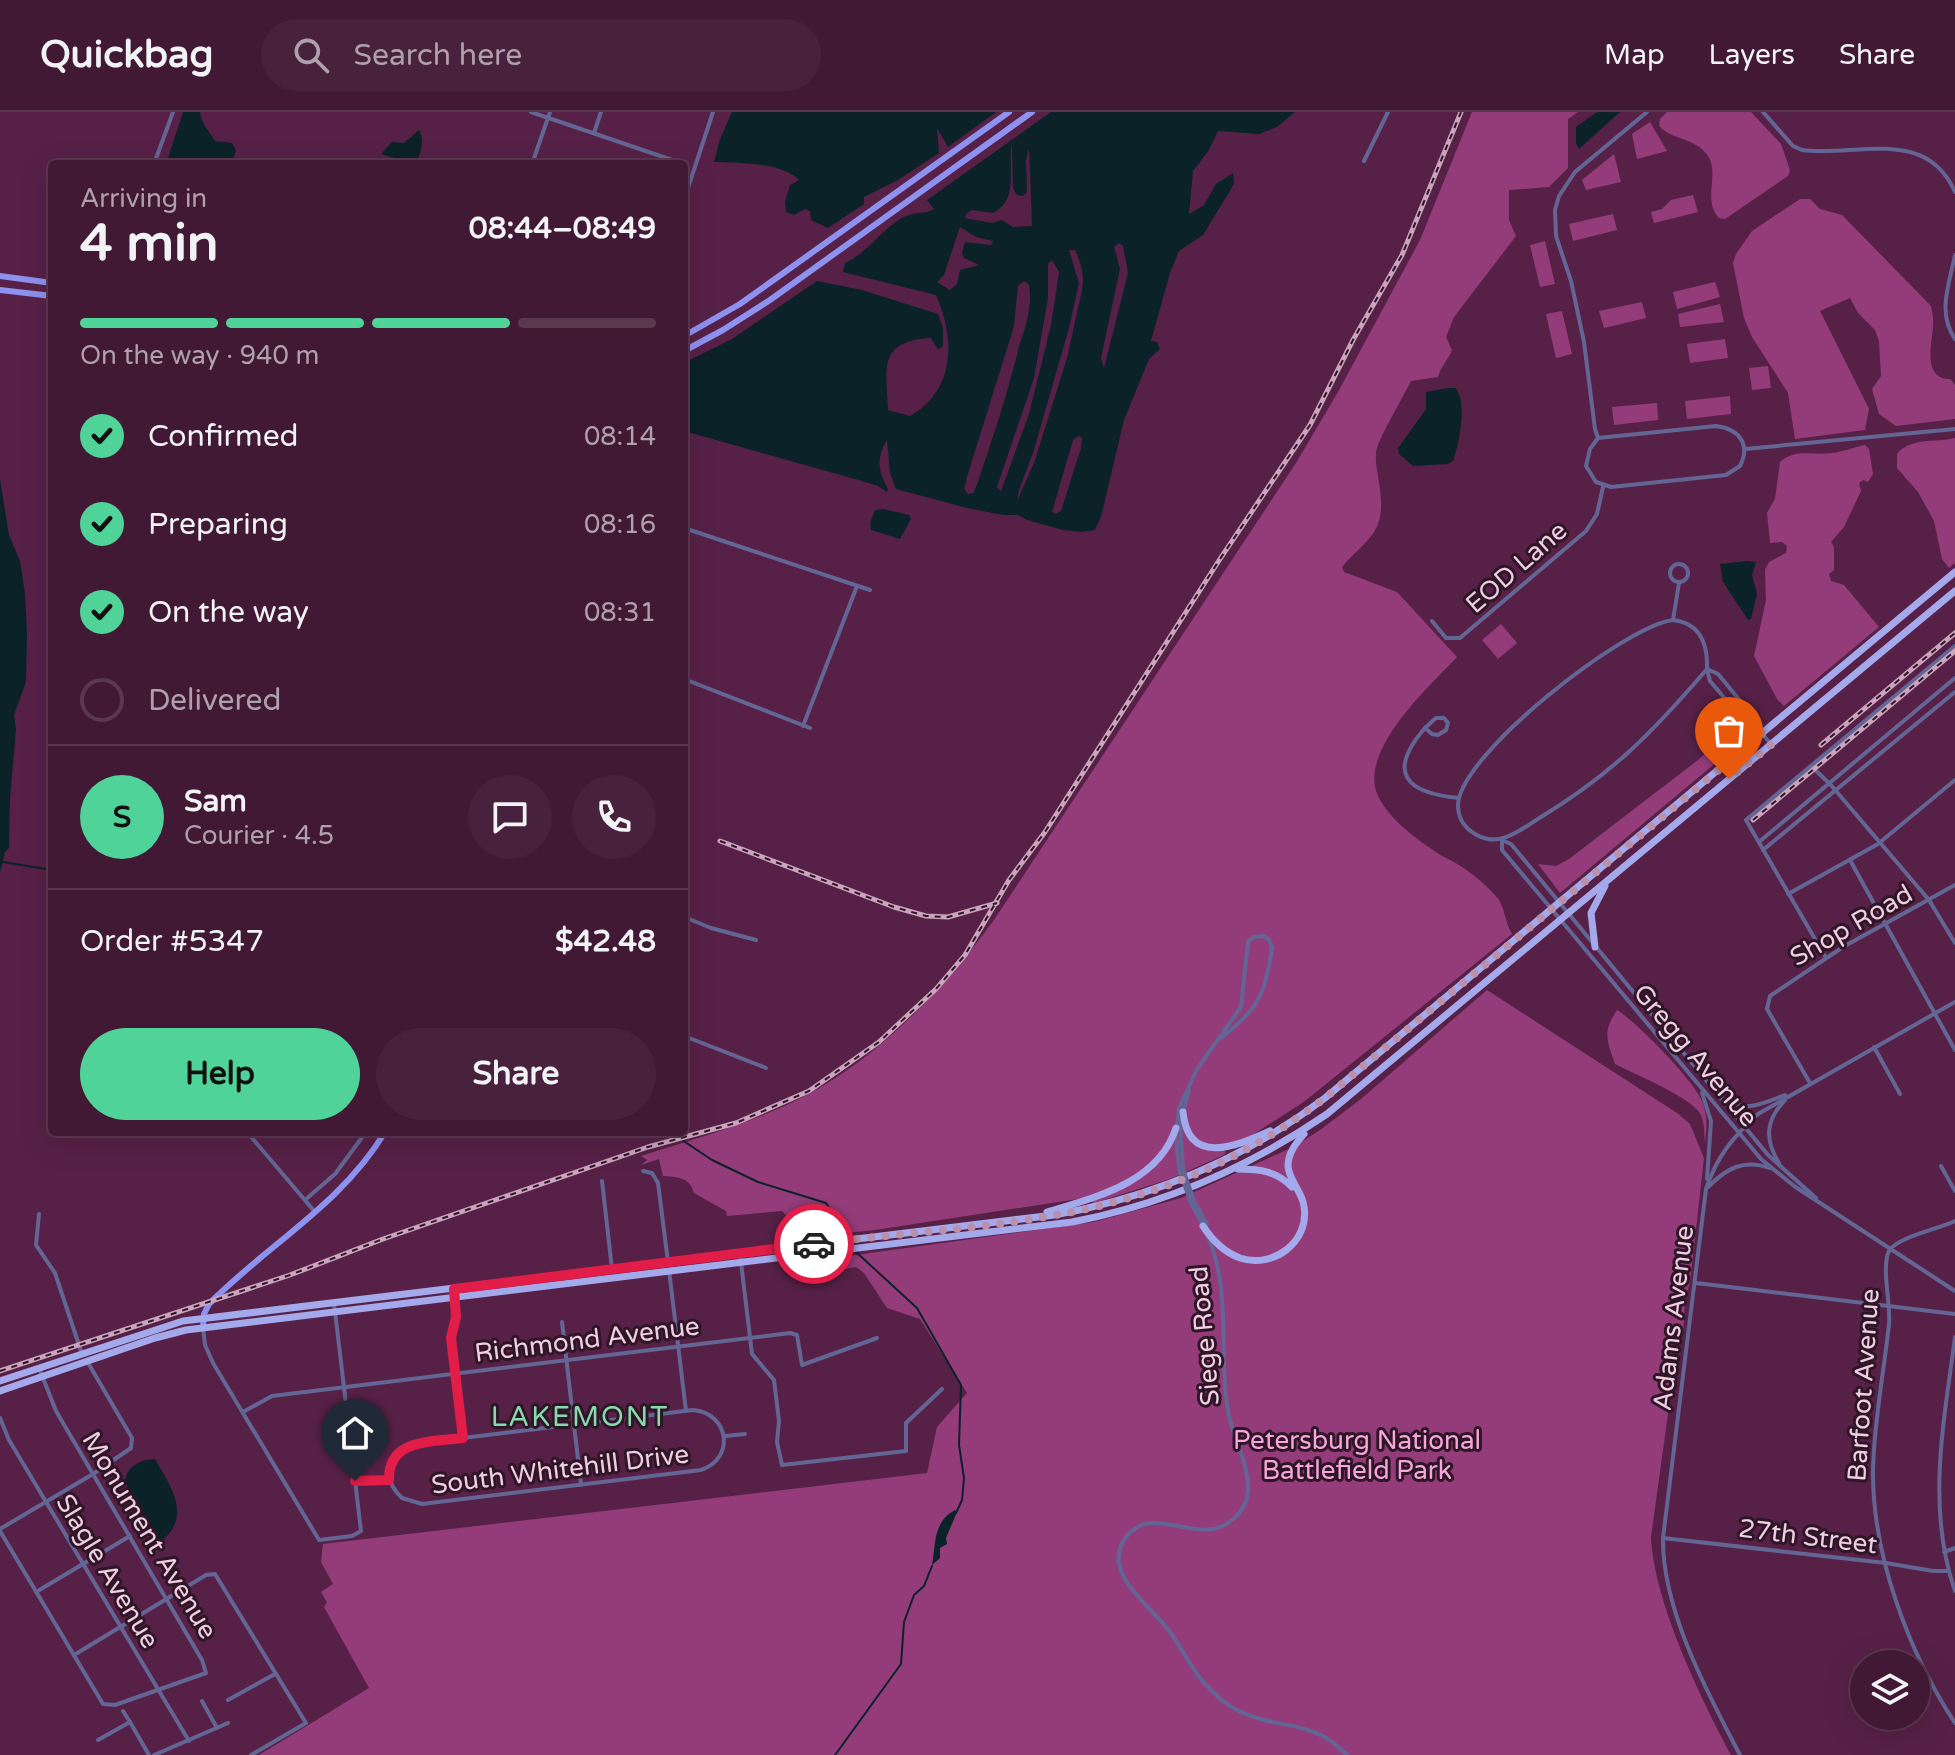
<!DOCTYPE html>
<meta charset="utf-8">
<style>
:root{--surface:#411935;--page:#48223d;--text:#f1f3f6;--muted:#aea0ad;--line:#5a3850;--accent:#50d398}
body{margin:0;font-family:"Varela Round",sans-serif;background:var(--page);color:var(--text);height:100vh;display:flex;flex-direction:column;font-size:30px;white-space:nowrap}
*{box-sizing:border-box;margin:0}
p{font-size:26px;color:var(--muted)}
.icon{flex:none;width:44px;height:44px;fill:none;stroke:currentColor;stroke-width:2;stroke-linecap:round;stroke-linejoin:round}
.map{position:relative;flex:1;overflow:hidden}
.drawer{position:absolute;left:48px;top:48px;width:640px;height:976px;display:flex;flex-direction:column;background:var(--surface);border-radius:8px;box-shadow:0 8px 32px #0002,0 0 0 2px var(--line)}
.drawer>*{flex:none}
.fabs{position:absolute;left:1850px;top:1538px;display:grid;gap:16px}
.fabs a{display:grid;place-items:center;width:80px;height:80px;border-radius:50%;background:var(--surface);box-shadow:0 8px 32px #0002,0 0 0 2px var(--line);font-size:40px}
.pin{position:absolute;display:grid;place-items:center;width:68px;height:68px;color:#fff;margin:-82px -34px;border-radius:50% 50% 50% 0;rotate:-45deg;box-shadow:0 0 8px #0007}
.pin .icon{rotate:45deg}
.courier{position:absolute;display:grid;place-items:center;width:80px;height:80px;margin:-40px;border:6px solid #e11d48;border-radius:50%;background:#fff;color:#222;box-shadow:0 2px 10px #0007}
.head em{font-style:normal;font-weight:800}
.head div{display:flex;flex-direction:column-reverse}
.head{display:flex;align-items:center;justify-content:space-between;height:136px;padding:0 32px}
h1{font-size:52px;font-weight:800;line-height:60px}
.bar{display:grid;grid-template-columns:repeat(4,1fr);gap:12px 8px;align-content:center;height:96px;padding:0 32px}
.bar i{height:10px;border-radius:6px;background:var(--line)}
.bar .active{background:var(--accent)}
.bar p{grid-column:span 4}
.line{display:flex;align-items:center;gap:20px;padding:0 32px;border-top:2px solid var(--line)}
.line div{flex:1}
.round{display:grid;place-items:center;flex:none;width:84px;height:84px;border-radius:42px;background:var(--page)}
ol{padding:0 32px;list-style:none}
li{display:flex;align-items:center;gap:24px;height:88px}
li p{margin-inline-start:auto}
li .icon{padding:8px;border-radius:50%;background:var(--accent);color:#111;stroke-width:4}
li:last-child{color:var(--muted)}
li i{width:44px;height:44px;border:4px solid var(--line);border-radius:50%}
.action{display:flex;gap:16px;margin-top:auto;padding:16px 32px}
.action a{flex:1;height:92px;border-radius:48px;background:var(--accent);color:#111;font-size:32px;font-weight:800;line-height:92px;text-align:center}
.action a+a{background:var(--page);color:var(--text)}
header{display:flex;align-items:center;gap:48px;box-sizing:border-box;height:112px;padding:0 40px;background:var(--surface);border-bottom:2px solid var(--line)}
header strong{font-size:38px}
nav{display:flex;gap:44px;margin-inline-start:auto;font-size:28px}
.search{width:560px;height:72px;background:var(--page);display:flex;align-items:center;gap:20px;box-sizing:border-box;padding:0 28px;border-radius:44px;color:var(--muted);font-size:30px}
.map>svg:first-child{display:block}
</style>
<header>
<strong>Quickbag</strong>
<div class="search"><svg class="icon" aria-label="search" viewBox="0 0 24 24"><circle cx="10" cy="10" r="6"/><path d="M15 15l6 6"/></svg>Search here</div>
<nav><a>Map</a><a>Layers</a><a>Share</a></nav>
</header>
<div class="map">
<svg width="1955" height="1643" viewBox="0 0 1955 1643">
<rect width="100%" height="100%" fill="#572147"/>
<g fill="#943c7a">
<path d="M1472,0H1578L1568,7V56L1549,75L1509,78V108L1516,124L1454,205L1446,225L1452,238C1448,248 1441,254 1438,265L1411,269C1404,284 1377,328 1376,341C1375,353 1379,367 1380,378C1386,422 1367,426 1342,455L1344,460L1397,480L1457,545C1430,574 1357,639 1378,684C1388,705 1411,723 1430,736C1440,744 1452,748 1462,755C1473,762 1486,773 1495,783C1506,795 1504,809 1512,822L1305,989L1254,1022L1223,1038L1226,1040L1224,1043L1170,1067L1094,1091L1084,1086L875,1118L816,1124L798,1117L782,1099L727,1104L726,1099L694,1081C690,1065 677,1065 663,1064L659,1047L641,1053L647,1048L641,1044C697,1026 756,1010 807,983C884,941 943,877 994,808L1296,351L1338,280L1420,128Z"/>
<path d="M1667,0H1751L1781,32L1790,58L1788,64L1725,107L1719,106C1702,88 1720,62 1708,44C1695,25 1673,29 1659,14L1660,7Z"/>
<path d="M1650,10L1667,39L1637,47L1632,22Z"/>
<path d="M1614,42L1621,70L1586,78L1582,68Z"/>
<path d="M1693,83L1698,100L1654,111L1651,100L1662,97L1671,88Z"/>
<path d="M1800,87H1810L1820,97L1842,103L1931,194C1932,200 1934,207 1933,214C1932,232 1922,267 1950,267L1955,273V307L1896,314L1879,302L1872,277L1881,264L1879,229L1875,218L1858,201L1850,186L1820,199L1869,297L1865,318L1795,327L1788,281L1752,225L1744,206L1733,151L1736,142L1752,119Z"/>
<path d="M1613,102L1617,118L1573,129L1569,112Z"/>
<path d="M1545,129L1555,172L1540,175L1530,133Z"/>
<path d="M1715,170L1720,185L1677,197L1673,180Z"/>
<path d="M1642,190L1646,206L1604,216L1599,199Z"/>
<path d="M1720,192L1724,210L1680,215L1678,202Z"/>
<path d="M1562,199L1572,242L1556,246L1546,202Z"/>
<path d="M1725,227L1728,246L1690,251L1687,232Z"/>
<path d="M1768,254L1771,276L1752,278L1749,256Z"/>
<path d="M1730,284L1731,302L1687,307L1685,289Z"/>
<path d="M1657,291L1658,308L1614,313L1612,295Z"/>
<path d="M1955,326V451L1949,456L1942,447L1934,409L1918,380L1897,356V342C1910,325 1936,331 1955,326Z"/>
<path d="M1865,333L1869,337L1873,362L1868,370L1863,368L1859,371L1861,379L1844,415L1831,430L1834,435V458L1829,462L1831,469L1844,473L1879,515L1784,594L1777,587L1754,544L1766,488L1765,458L1769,450L1786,441L1787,434L1782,430L1770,431L1767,401L1775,387L1780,350C1796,336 1813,344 1832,341C1843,340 1854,335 1865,333Z"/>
<path d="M1501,512L1517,531L1498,547L1482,528Z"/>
<path d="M1731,618L1749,623L1560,781L1538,752L1556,754L1569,747L1698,648Z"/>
<path d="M1487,878L1677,1001L1690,1012L1704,1046L1690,1170L1685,1188L1683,1223L1676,1221L1672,1241L1676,1244L1651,1425C1654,1490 1700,1585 1731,1643H259L369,1576L324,1495L327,1490L321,1480L333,1472L321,1450L323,1432L927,1361L937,1315L967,1281L920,1207L887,1196L864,1161L856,1155L841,1158L835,1155L834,1146L1094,1110L1181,1086L1295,1034L1320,1018L1361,987Z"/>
<path d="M1617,898C1638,911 1691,966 1701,987C1708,1001 1707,1016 1705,1031C1704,1021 1705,1009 1699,1000C1688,984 1634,962 1615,952C1607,929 1602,920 1617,898Z"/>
</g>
<g fill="#0b2229" fill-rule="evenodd">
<path d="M183,0H200C201,11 210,20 215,29L232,31L236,38L232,52H166Z"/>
<path d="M732,0H996L948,35L937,16L939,41L898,68L864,85V92L828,116L811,108L810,99L805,97L794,103L786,100L785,90L790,73L799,68C781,50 739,51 714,50L720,27Z"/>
<path d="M1051,0H1295L1277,15L1259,22L1218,19L1209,38L1193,59L1189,102L1204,93L1216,72L1233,61L1234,72L1203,123L1179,139L1170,161L1151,229L1157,230L1160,237L1149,247L1124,308L1101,405L1095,418L1082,420L1063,418L1027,408L1018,403H1003L967,396L896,377L890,361L887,328C876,346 878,359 888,377L887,380L878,374L862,369L684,319V251L732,227L817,169L862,178L938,202L943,216V234L938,238L931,226C878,229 886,255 888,298L910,304C956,278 955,226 936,183L843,160L845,151C870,140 884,112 909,103C918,100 925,102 934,97L927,88ZM1012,32L1013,76L1017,83L1023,84L1027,80L1026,48L1029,36L1032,114L1013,115L1002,108L992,111L965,106L966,102L972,98L993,101C1020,87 1007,56 1012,32ZM960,115L976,125L993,129L991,133L965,130L962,141L964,146L979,153L960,158L957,172L950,178L937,170L944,163ZM1119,131L1123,134L1128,161L1104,256L1101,246L1120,157L1114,135ZM1069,138H1075C1081,152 1085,163 1082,178L1067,246L1034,351L1018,387V381L1034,338L1069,216L1079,171ZM1052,148L1059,160L1051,213L1029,302L1001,379L997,375L1034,266L1048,186V152ZM1024,169L1029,173C1033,194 1025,216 1019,235C1007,283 992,329 976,375L973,381L968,382L964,377L967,365L1014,214L1018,174ZM1079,324L1082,326L1081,336L1061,399L1056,402L1052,400L1073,328Z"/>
<path d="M1597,0H1620L1579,37L1576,31V15Z"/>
<path d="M419,18C425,26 421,46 414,52L381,42L392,30L404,31Z"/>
<path d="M1448,276H1455C1468,287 1459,334 1453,349L1448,352L1413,354L1399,342L1398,336L1426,297V280Z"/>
<path d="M0,367L9,423L20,449L25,482L27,522L26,570L14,603L16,617L10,687L9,736L5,740L0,761Z"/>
<path d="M884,397L909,403L911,407L900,427L871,418L870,411L875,398Z"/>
<path d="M1747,449L1756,450L1752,463L1757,482L1751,507L1748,508L1723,470L1720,452Z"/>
<path d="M155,1347C173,1378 193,1406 158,1432L149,1423L125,1369C127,1353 141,1348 155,1347Z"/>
<path d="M955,1398L957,1400L946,1426L947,1432L940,1436V1446L932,1453C936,1431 933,1410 955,1398Z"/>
</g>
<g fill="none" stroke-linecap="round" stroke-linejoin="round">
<g stroke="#0b2229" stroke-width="2">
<path d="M3,750L52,758"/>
<path d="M669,1020L676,1024"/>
<path d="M682,1028L712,1048L758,1070L826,1091L847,1125"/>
<path d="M856,1140L917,1196L961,1273L959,1333L964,1366L962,1388L956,1401"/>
<path d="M835,1643L901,1552L904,1510L914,1483L924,1474L932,1454"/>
</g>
<g stroke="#636694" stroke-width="4">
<path d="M531,0L684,52"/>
<path d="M1763,0L1793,34L1802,38C1856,45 1926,14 1955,80"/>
<path d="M594,21L601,0"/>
<path d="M1364,49L1388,0"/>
<path d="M154,52L173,0"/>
<path d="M532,52L550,0"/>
<path d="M684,88L713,0"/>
<path d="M1955,143C1949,173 1937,201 1955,227"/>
<path d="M1716,314C1739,317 1751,332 1740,354L1726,363L1611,375L1596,370L1586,354L1590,337L1598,326Z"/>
<path d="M1598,326L1595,317L1584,230L1571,169L1556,124L1555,98L1559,84L1575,60L1647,0"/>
<path d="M1745,337L1955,317"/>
<path d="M684,416L870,478"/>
<circle cx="1679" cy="461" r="9"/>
<path d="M1673,508C1700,511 1708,532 1707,557C1652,621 1613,661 1541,705C1520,718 1499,737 1475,722C1465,716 1458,706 1458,693C1459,643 1624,514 1673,508Z"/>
<path d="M1673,508L1679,471"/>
<path d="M1432,509L1446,526H1460L1586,419L1597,402L1603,375"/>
<path d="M1707,557L1710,569L1754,621L1762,622L1771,632"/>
<path d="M1707,557L1718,562L1761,614L1762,620"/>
<path d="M684,567L810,616"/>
<path d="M1436,606H1444L1448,611L1446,618L1438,623L1432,622L1425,616Z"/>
<path d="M803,614L857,474"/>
<path d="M1425,616C1386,661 1406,681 1459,686"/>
<path d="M1811,654L1830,672L1929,788L1955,831"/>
<path d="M1502,728V738L1761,1047L1794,1074L1955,1179"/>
<path d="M1502,728L1511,732L1768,1043L1816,1086"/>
<path d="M1759,730L1955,566"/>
<path d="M1763,738L1955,580"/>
<path d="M1850,748L1955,938"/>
<path d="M1788,782L1878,732L1955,668"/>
<path d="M684,805L711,816L756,828"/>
<path d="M1826,846L1746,708L1955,534"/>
<path d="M684,924L766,956"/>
<path d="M1874,935L1900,982"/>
<path d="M1810,971L1767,897L1770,884L1843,835L1955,773"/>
<path d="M1702,981L1711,1009L1707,1067"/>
<path d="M1722,986C1746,1001 1761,992 1785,983"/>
<path d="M247,1020L315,1100"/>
<path d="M1779,1051C1764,1027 1766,1008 1785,988"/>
<path d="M1941,1054L1955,1079"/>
<path d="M1179,1057L1176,1024L1179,996L1197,957L1241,895L1248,830L1253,825L1264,824L1269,828L1272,835C1266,883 1258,897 1221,926"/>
<path d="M1183,1057L1180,1012L1189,978"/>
<path d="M643,1059L652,1061L658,1071L668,1150"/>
<path d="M602,1069L612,1157"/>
<path d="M1708,1075C1727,1056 1743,1047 1770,1056"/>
<path d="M305,1088L335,1062L366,1020"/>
<path d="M1194,1089L1207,1112"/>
<path d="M1191,1091L1203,1113"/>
<path d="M39,1102L36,1133L55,1161L82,1242"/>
<path d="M1955,1109C1939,1117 1897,1125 1889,1139C1881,1155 1891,1192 1889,1212C1884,1260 1874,1309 1873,1358C1872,1443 1909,1541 1955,1611"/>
<path d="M1208,1125C1232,1180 1218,1241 1228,1299C1232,1324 1248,1350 1248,1375C1248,1388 1243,1399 1233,1407C1210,1429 1179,1410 1152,1411C1142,1411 1132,1417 1126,1425C1099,1461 1152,1494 1170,1520C1182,1536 1191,1556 1204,1571C1214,1581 1224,1592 1237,1598C1277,1619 1311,1605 1347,1643"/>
<path d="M740,1142L752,1242L774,1268L779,1309L777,1330L782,1353L906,1339V1311L942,1277"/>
<path d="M669,1158L686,1299"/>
<path d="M1696,1171L1955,1202"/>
<path d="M454,1177L456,1197L451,1226L463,1325"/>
<path d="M562,1210L581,1373"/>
<path d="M203,1216L205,1233L213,1251L319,1428L352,1424L361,1419L334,1191"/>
<path d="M1955,1225C1944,1310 1926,1395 1955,1479"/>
<path d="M693,1298C729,1301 736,1346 701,1358L422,1392L402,1386C381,1367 388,1341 414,1332Z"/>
<path d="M243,1300L272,1284L790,1221L797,1223L802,1253L877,1226"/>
<path d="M0,1306L9,1328L189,1629"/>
<path d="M725,1324L745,1322"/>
<path d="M355,1369L389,1368"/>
<path d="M0,1417L93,1362L131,1336L132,1326L87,1249"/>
<path d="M0,1419L103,1592L115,1593L206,1561L202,1548L56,1299L39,1256"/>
<path d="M1663,1426L1886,1451L1933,1459H1949"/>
<path d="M1944,1440L1955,1436"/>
<path d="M36,1480L130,1424"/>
<path d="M74,1543L206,1463L215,1462L306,1611L251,1643"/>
<path d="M228,1588L275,1562"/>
<path d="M202,1589L217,1616"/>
<path d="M123,1599L130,1610"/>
<path d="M98,1628L130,1610L149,1643"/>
<path d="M154,1643L228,1611"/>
<path d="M1740,1643C1707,1580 1662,1497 1663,1426L1706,1077C1717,1044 1733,1025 1758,1002L1955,890"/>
</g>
<g stroke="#8d91ef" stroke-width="6">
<path d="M0,164L52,171"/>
<path d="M0,178L52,184"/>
<path d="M684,224L740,192L1009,0"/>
<path d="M684,239L723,218L770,188L1032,0"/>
<path d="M203,1216L204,1202L209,1192C267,1133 341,1093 385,1020"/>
</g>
<g stroke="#a4a9ec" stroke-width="7">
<path d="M1595,835L1591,801L1605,774"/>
<path d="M1183,1000C1188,1055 1237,1034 1270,1019"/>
<path d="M1238,1057C1260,1057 1276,1059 1292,1075"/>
<path d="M1047,1100C1096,1085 1158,1071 1176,1016"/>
<path d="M1203,1114C1212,1128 1224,1140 1240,1146C1273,1157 1310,1130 1304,1094C1302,1079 1289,1069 1288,1054C1288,1041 1296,1031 1304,1022"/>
<path d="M0,1269L183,1209L1054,1103C1153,1085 1244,1047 1325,986L1955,460"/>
<path d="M0,1279L155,1226L186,1218L1072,1110C1166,1092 1248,1056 1327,1002L1955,479"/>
</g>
<defs>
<g id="rail">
<path d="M1821,633L1955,521"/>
<path d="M1753,708L1955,539"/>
<path d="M720,729L894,795L926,804L948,805L997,791"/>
<path d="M0,1259L290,1163L383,1127L648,1035L736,1011L809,979L879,930L936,877L965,843L1009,768L1045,720L1220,447L1310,313L1353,228L1402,143L1461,0"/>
</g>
</defs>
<use href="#rail" stroke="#caa3bc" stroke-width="5"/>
<use href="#rail" stroke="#2e1626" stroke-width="2" stroke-dasharray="6" stroke-linecap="butt"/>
<g stroke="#636694" stroke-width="4">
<path d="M1179,1057L1191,1091"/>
<path d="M1183,1057L1194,1089"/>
</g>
</g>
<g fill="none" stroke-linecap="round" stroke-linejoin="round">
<path stroke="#ba91ac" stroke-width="8" stroke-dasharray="0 14.4" d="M814,1132C920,1118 1029,1116 1132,1085C1202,1065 1267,1030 1325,986L1762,622L1771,633L1729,667"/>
<path stroke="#e11d48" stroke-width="10" d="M355,1369L389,1368C388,1326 433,1330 463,1326L451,1226L456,1205L454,1177L814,1132"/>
</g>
<g text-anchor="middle" stroke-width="6" stroke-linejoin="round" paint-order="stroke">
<g font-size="26" fill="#efcde2" stroke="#2e1626">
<text transform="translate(1516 455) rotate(-41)" y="9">EOD Lane</text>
<text transform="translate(1851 813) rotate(-30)" y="9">Shop Road</text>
<text transform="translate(1696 943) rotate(50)" y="9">Gregg Avenue</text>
<text transform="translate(1673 1206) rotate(-83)" y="9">Adams Avenue</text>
<text transform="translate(1204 1224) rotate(-95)" y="9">Siege Road</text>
<text transform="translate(587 1227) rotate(-7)" y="9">Richmond Avenue</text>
<text transform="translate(1863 1273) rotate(-86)" y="9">Barfoot Avenue</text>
<text transform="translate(560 1357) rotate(-7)" y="9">South Whitehill Drive</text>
<text transform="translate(150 1423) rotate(59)" y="9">Monument Avenue</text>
<text transform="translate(1808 1424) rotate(7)" y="9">27th Street</text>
<text transform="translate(108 1459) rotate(59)" y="9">Slagle Avenue</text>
</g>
<g font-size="26" fill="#f6a6db" stroke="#2e1626">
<text x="1357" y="1337">Petersburg National<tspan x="1357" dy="30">Battlefield Park</tspan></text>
</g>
<g font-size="28" letter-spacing="2" fill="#88d9af" stroke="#2e1626">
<text x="580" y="1314">LAKEMONT</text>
</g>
</g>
</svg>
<div class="fabs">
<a><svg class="icon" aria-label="layers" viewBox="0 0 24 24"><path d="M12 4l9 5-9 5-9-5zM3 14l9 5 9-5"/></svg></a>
</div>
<div class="pin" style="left:1729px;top:667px;background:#ea580c"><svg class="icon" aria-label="bag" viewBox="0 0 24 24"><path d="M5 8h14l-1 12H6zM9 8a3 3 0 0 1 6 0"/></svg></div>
<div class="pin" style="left:355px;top:1369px;background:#1f2937"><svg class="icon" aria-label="home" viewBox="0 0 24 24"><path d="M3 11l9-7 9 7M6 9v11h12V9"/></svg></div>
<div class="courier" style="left:814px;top:1132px"><svg class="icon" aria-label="car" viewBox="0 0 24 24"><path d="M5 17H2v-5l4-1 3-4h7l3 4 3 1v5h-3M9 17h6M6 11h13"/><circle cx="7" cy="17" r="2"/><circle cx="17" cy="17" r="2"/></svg></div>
<section class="drawer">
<div class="head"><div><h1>4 min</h1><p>Arriving in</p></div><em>08:44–08:49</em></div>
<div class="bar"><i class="active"></i><i class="active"></i><i class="active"></i><i></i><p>On the way · 940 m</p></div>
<ol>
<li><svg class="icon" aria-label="check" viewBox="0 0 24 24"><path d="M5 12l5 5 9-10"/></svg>Confirmed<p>08:14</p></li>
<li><svg class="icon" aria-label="check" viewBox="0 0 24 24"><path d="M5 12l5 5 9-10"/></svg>Preparing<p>08:16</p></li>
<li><svg class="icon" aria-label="check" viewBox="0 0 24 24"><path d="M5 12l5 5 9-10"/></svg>On the way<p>08:31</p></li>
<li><i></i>Delivered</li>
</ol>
<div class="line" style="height:144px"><b class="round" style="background:var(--accent);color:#111">S</b><div><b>Sam</b><p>Courier · 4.5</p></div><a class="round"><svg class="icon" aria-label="chat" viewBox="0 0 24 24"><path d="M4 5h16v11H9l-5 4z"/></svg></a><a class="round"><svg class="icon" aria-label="phone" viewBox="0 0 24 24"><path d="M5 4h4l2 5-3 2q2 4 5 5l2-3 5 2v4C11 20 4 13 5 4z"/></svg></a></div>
<div class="line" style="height:104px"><div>Order #5347</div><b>$42.48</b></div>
<div class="action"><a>Help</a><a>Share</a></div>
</section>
</div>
